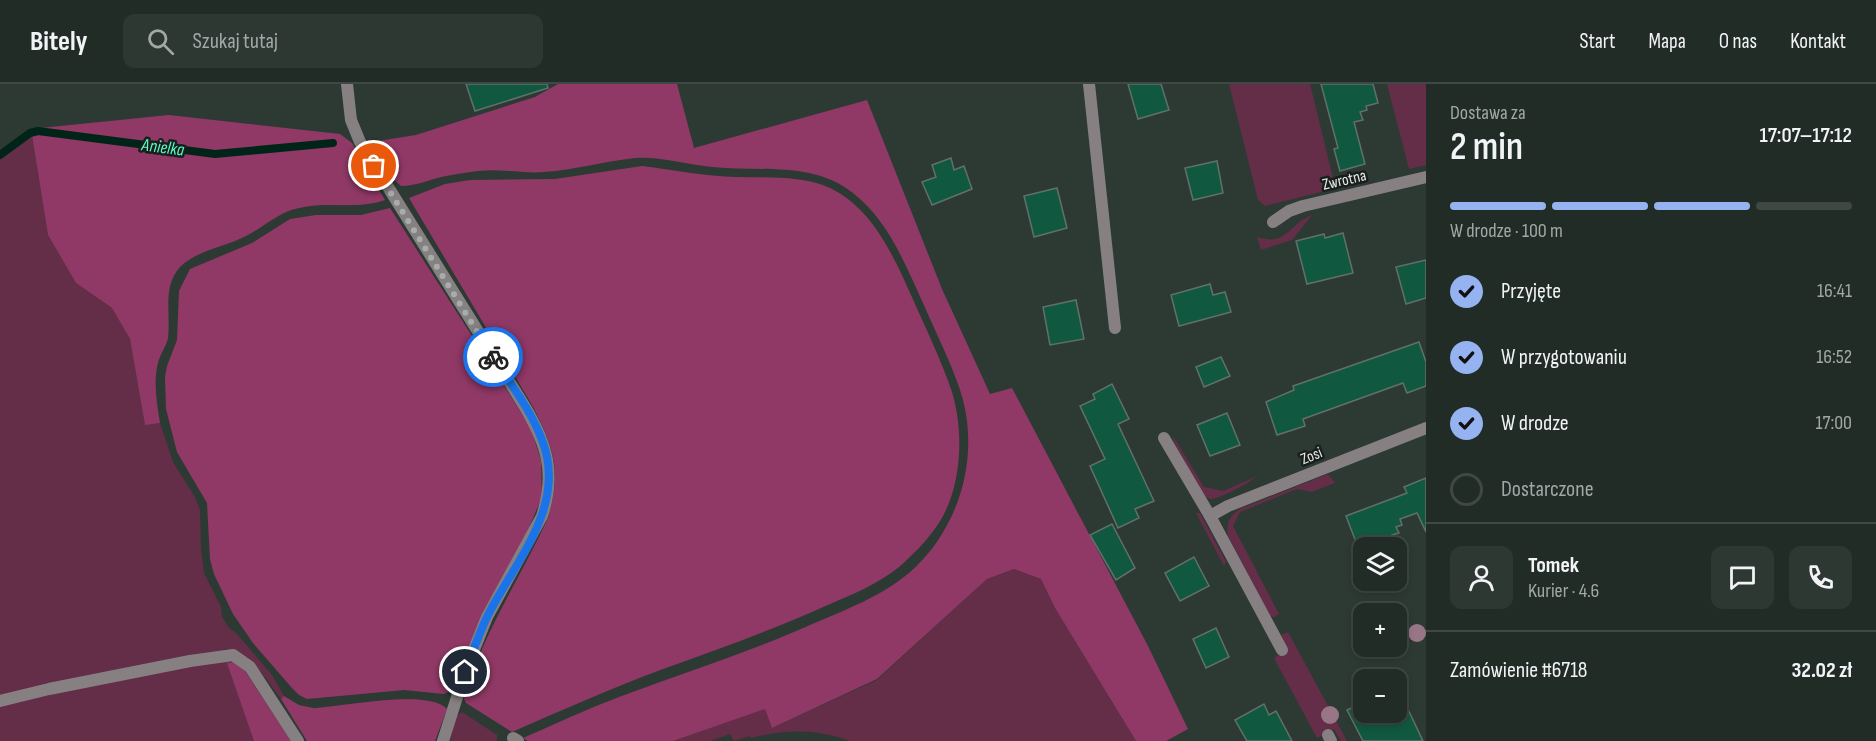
<!DOCTYPE html>
<html lang="pl">
<meta charset="utf-8">
<style>
:root{--surface:#222c27;--page:#2e3833;--text:#f1f3f6;--muted:#a2a7a7;--line:#3f4844;--accent:#95b2f1}
body{margin:0;font-family:"Sofia Sans Condensed",sans-serif;background:var(--page);color:var(--text);height:100vh;display:flex;flex-direction:column;font-size:22px;white-space:nowrap}
*{box-sizing:border-box;margin:0}
p{font-size:20px;color:var(--muted)}
.icon{flex:none;width:33px;height:33px;fill:none;stroke:currentColor;stroke-width:2;stroke-linecap:round;stroke-linejoin:round}
.map{position:relative;flex:1;overflow:hidden}
.side{display:flex;flex-direction:column;background:var(--surface);width:450px}
.side>*{flex:none}
.buttons{position:absolute;left:1353px;top:453px;display:grid;gap:12px}
.buttons a{display:grid;place-items:center;width:54px;height:54px;border-radius:12px;background:var(--surface);box-shadow:0 3px 9px #0003,0 0 0 2px var(--line);font-size:30px}
.pin{position:absolute;display:grid;place-items:center;width:51px;height:51px;color:#fff;margin:-26px;border:3px solid #fff;border-radius:50%;box-shadow:0 2px 6px #0007}
.courier{position:absolute;display:grid;place-items:center;width:60px;height:60px;margin:-30px;border:4px solid #1a73e8;border-radius:50%;background:#fff;color:#222;box-shadow:0 2px 8px #0007}
.headline em{font-style:normal;font-weight:600}
.headline div{display:flex;flex-direction:column-reverse}
.headline{display:flex;align-items:center;justify-content:space-between;height:102px;padding:0 24px}
h1{font-size:39px;font-weight:600;line-height:45px}
.bar{display:grid;grid-template-columns:repeat(4,1fr);gap:9px 6px;align-content:center;height:72px;padding:0 24px}
.bar i{height:8px;border-radius:4px;background:var(--line)}
.bar .current{background:var(--accent)}
.bar p{grid-column:span 4}
.line{display:flex;align-items:center;gap:15px;padding:0 24px;border-top:2px solid var(--line)}
.line div{flex:1}
.round{display:grid;place-items:center;flex:none;width:63px;height:63px;border-radius:12px;background:var(--page)}
ol{padding:0 24px;list-style:none}
li{display:flex;align-items:center;gap:18px;height:66px}
li p{margin-inline-start:auto}
li .icon{padding:6px;border-radius:50%;background:var(--accent);color:#111;stroke-width:4}
li:last-child{color:var(--muted)}
li i{width:33px;height:33px;border:3px solid var(--line);border-radius:50%}
header{display:flex;align-items:center;gap:36px;box-sizing:border-box;height:84px;padding:0 30px;background:var(--surface);border-bottom:2px solid var(--line)}
header strong{font-size:28px}
nav{display:flex;gap:33px;margin-inline-start:auto;font-size:21px}
.search{width:420px;height:54px;background:var(--page);display:flex;align-items:center;gap:15px;box-sizing:border-box;padding:0 21px;border-radius:12px;color:var(--muted);font-size:22px}
main{display:flex;flex:1;min-height:0}
.map>svg:first-child{display:block}
</style>
<header>
<strong>Bitely</strong>
<div class="search"><svg class="icon" aria-label="search" viewBox="0 0 24 24"><circle cx="10" cy="10" r="6"/><path d="M15 15l6 6"/></svg>Szukaj tutaj</div>
<nav><a>Start</a><a>Mapa</a><a>O nas</a><a>Kontakt</a></nav>
</header>
<main>
<div class="map">
<svg width="1426" height="657" viewBox="0 0 1426 657">
<rect width="100%" height="100%" fill="#2d3a34"/>
<g fill="#642d48">
<path d="M1229,0H1310L1335,102L1329,106L1265,122L1258,116Z"/>
<path d="M1387,0H1426V81L1409,85Z"/>
<path d="M31,45L48,151L76,199L112,224L130,255L145,340L160,339L173,378L195,413L200,426L201,465L204,489L221,523L222,533L229,544L236,549L272,591L284,612L281,615C266,595 249,566 223,565L265,657H0V68Z"/>
<path d="M1312,131L1292,156L1261,166L1257,153C1288,163 1289,139 1312,131Z"/>
<path d="M1173,352L1204,403L1223,407L1255,393C1252,398 1217,416 1211,415C1207,414 1206,413 1203,410L1174,358Z"/>
<path d="M1328,390L1335,399L1312,408L1297,405L1240,428L1233,442L1279,530L1274,533L1270,532L1228,452C1226,439 1230,430 1242,424Z"/>
<path d="M1196,429H1200L1226,478L1224,482Z"/>
<path d="M1014,485L1041,495L1055,524L1136,657H850C817,645 785,645 751,654L750,652L734,657L730,650L710,657H673L765,624L772,644L877,596L987,495Z"/>
<path d="M1288,548L1347,657H1341L1334,645L1317,654L1274,574L1287,565L1281,551Z"/>
<path d="M462,628L497,651V657H450L456,632Z"/>
</g>
<g fill="#913966">
<path d="M558,0H677L694,64L867,16L942,205L990,310L1012,304L1148,562L1188,645L1166,657H1136L1055,524L1041,495L1014,485L987,495L877,595L772,644L765,625L673,657H528L523,654C555,640 587,625 619,613C683,589 748,569 810,541C845,526 880,513 909,489C961,444 982,368 959,303C949,274 935,247 923,219C905,180 888,136 853,109C812,77 761,88 713,83C687,81 661,72 635,74C605,77 574,86 544,88C522,90 501,84 478,87C468,88 457,90 446,92C431,95 416,102 401,102C388,91 380,79 374,63L378,57L416,51L535,13Z"/>
<path d="M169,31L340,50L352,59L385,116C357,126 328,117 299,124C279,128 264,143 246,152C225,163 197,166 180,183C162,203 171,230 168,254C166,263 160,270 158,279C153,298 157,320 160,339L145,341L130,255L112,224L76,199L48,151L31,45Z"/>
<path d="M642,82C673,86 705,92 736,93C767,94 801,91 830,104C872,124 893,171 911,211C925,243 941,275 952,308C963,344 962,392 946,426C936,448 916,468 899,483C878,500 853,510 830,520C775,545 719,565 663,585C612,604 562,626 512,648L466,619L464,615C482,550 520,495 548,434C562,387 554,363 532,321L409,114L445,100L470,96L555,95Z"/>
<path d="M390,124L531,344L541,377L542,413L528,446L482,530L452,606L444,610L404,606L307,615L299,611L292,604L253,559L233,530L214,490L210,475L207,419L177,368L166,325L165,293L167,282L177,256L179,207L190,185L252,159L290,135L316,131H361Z"/>
<path d="M233,578L245,587L291,657H254L227,579Z"/>
<path d="M284,612L299,621L313,624C340,623 429,604 447,625L435,657H307L281,615Z"/>
</g>
<g fill="none" stroke-linecap="round" stroke-linejoin="round">
<path stroke="#002518" stroke-width="8" d="M0,71L30,49L38,47L215,70L333,59"/>
</g>
<g fill="#115841" stroke="#62706a" stroke-width="1.5">
<path d="M466,0H547L548,4L475,27Z"/>
<path d="M1128,0H1161L1169,26L1138,35Z"/>
<path d="M1321,0H1373L1378,19L1366,22L1367,26L1360,28L1363,36L1354,38L1365,80L1340,87L1334,65L1338,64Z"/>
<path d="M951,74L954,86L964,82L972,105L932,121L922,98L936,93L932,81Z"/>
<path d="M1217,77L1223,109L1193,116L1185,84Z"/>
<path d="M1057,104L1067,144L1034,153L1024,112Z"/>
<path d="M1343,149L1353,189L1307,200L1296,157L1324,150L1325,154Z"/>
<path d="M1426,176V214L1406,220L1396,183Z"/>
<path d="M1210,200L1213,211L1225,208L1231,228L1179,242L1171,211Z"/>
<path d="M1076,216L1084,255L1050,261L1043,223Z"/>
<path d="M1419,258L1426,278V302L1407,309L1403,299L1303,335L1305,342L1277,351L1266,318L1294,306L1293,302Z"/>
<path d="M1221,273L1230,292L1204,303L1196,283Z"/>
<path d="M1112,300L1129,335L1118,340L1154,417L1135,425L1139,434L1118,444L1090,382L1105,375L1080,322L1095,315L1093,310Z"/>
<path d="M1227,329L1240,361L1210,372L1197,341Z"/>
<path d="M1426,394V448L1417,429L1400,435L1402,441L1396,443L1399,449L1392,451L1399,469L1396,470V464H1364V479L1346,432L1407,409L1404,403Z"/>
<path d="M1112,440L1135,484L1116,496L1090,451Z"/>
<path d="M1194,473L1209,502L1180,517L1165,489Z"/>
<path d="M1216,544L1229,573L1206,584L1193,555Z"/>
<path d="M1397,602L1423,657H1363L1347,626L1364,618V628H1396Z"/>
<path d="M1264,620L1269,631L1276,627L1292,657H1247L1235,636Z"/>
</g>
<g fill="none" stroke-linecap="round" stroke-linejoin="round">
<g stroke="#868082" stroke-width="12">
<path d="M1089,0L1115,244"/>
<path d="M1164,354L1210,432"/>
<path d="M0,617L49,605L190,577L233,571L250,583L298,657"/>
<path d="M513,654L518,657"/>
</g>
<g stroke="#868082" stroke-width="12">
<path d="M347,0L351,36L360,58L525,323C547,360 556,390 542,432L487,533L465,588L443,657"/>
<path d="M1273,138L1289,127L1303,122L1426,93"/>
<path d="M1282,566L1210,432L1228,422L1426,344"/>
<path d="M1328,651L1331,657"/>
</g>
</g>
<g fill="#997685">
<circle cx="1417" cy="549" r="9"/>
<circle cx="1330" cy="631" r="9"/>
</g>
<g fill="none" stroke-linecap="round" stroke-linejoin="round">
<path stroke="#a5aeaa" stroke-width="6" stroke-dasharray="0 10.8" d="M374,82L493,273"/>
<path stroke="#1a73e8" stroke-width="8" d="M465,588C472,570 479,550 487,533C515,477 568,422 542,356C531,326 510,299 493,273"/>
</g>
<g text-anchor="middle" stroke-width="5" stroke-linejoin="round" paint-order="stroke">
<g font-size="16" fill="#e5ede9" stroke="#1a1f1d">
<text transform="translate(1344 95) rotate(-13)" y="6">Zwrotna</text>
<text transform="translate(1311 371) rotate(-22)" y="6">Zosi</text>
</g>
<g font-size="18" font-style="italic" fill="#55fbc3" stroke="#1a1f1d">
<text transform="translate(163 63) rotate(7)" y="6">Anielka</text>
</g>
</g>
</svg>
<div class="buttons">
<a><svg class="icon" aria-label="layers" viewBox="0 0 24 24"><path d="M12 4l9 5-9 5-9-5zM3 14l9 5 9-5"/></svg></a>
<a>+</a>
<a>−</a>
</div>
<div class="pin" style="left:374px;top:82px;background:#ea580c"><svg class="icon" aria-label="bag" viewBox="0 0 24 24"><path d="M5 8h14l-1 12H6zM9 8a3 3 0 0 1 6 0"/></svg></div>
<div class="pin" style="left:465px;top:588px;background:#1f2937"><svg class="icon" aria-label="home" viewBox="0 0 24 24"><path d="M3 11l9-7 9 7M6 9v11h12V9"/></svg></div>
<div class="courier" style="left:493px;top:273px"><svg class="icon" aria-label="bike" viewBox="0 0 24 24"><circle cx="6" cy="16" r="4"/><circle cx="18" cy="16" r="4"/><path d="M6 16l4-8h5l3 8M10 8l3 8H6M13 5h3"/></svg></div>
</div>
<section class="side">
<div class="headline"><div><h1>2 min</h1><p>Dostawa za</p></div><em>17:07–17:12</em></div>
<div class="bar"><i class="current"></i><i class="current"></i><i class="current"></i><i></i><p>W drodze · 100 m</p></div>
<ol>
<li><svg class="icon" aria-label="check" viewBox="0 0 24 24"><path d="M5 12l5 5 9-10"/></svg>Przyjęte<p>16:41</p></li>
<li><svg class="icon" aria-label="check" viewBox="0 0 24 24"><path d="M5 12l5 5 9-10"/></svg>W przygotowaniu<p>16:52</p></li>
<li><svg class="icon" aria-label="check" viewBox="0 0 24 24"><path d="M5 12l5 5 9-10"/></svg>W drodze<p>17:00</p></li>
<li><i></i>Dostarczone</li>
</ol>
<div class="line" style="height:108px"><a class="round"><svg class="icon" aria-label="person" viewBox="0 0 24 24"><circle cx="12" cy="8" r="4"/><path d="M4 21q1-7 8-7t8 7"/></svg></a><div><b>Tomek</b><p>Kurier · 4.6</p></div><a class="round"><svg class="icon" aria-label="chat" viewBox="0 0 24 24"><path d="M4 5h16v11H9l-5 4z"/></svg></a><a class="round"><svg class="icon" aria-label="phone" viewBox="0 0 24 24"><path d="M5 4h4l2 5-3 2q2 4 5 5l2-3 5 2v4C11 20 4 13 5 4z"/></svg></a></div>
<div class="line" style="height:78px"><div>Zamówienie #6718</div><b>32.02 zł</b></div>
</section>
</main>
